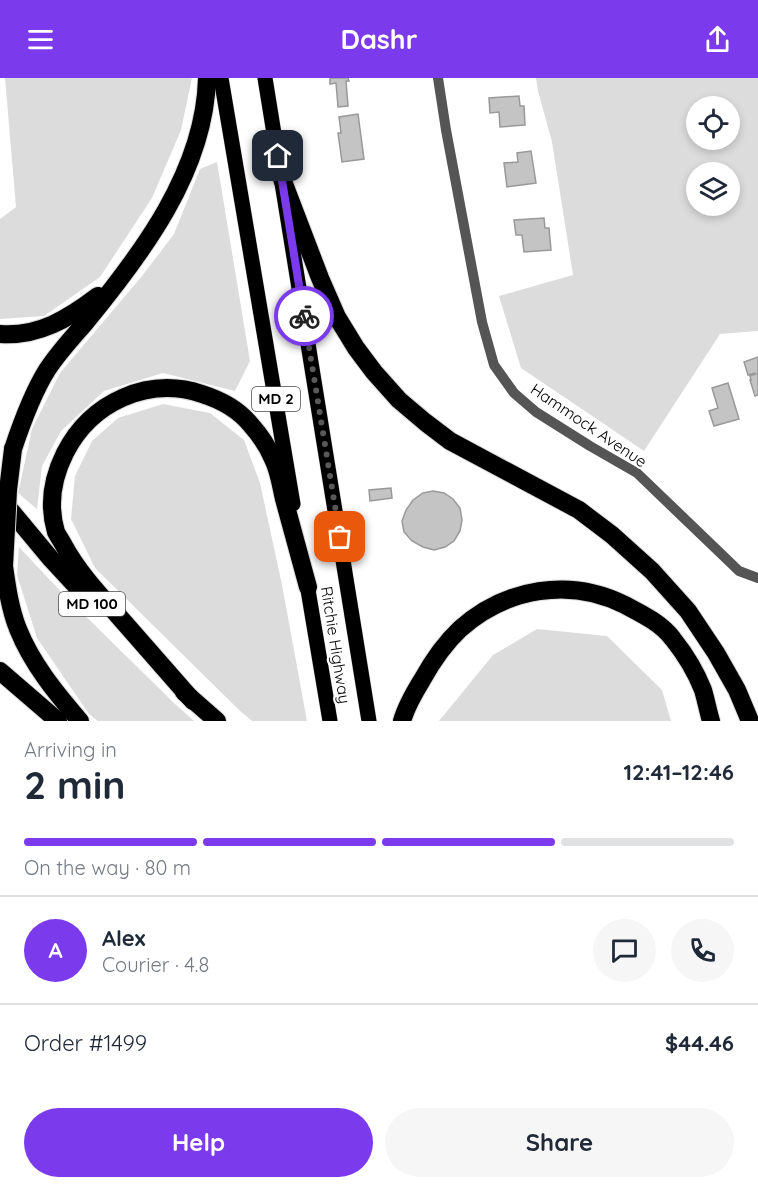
<!DOCTYPE html>
<meta charset="utf-8">
<style>
:root{--surface:#fff;--page:#f6f6f7;--text:#1f2937;--muted:#747a83;--line:#e0e1e3;--accent:#7c3aed}
body{margin:0;font-family:Quicksand,sans-serif;background:var(--page);color:var(--text);height:100vh;display:flex;flex-direction:column;font-size:22px;white-space:nowrap}
*{box-sizing:border-box;margin:0}
p{font-size:20px;color:var(--muted)}
.icon{flex:none;width:33px;height:33px;fill:none;stroke:currentColor;stroke-width:2;stroke-linecap:round;stroke-linejoin:round}
.map{position:relative;height:643px;overflow:hidden}
.side{display:flex;flex-direction:column;background:var(--surface);flex:1}
.side>*{flex:none}
.tools{position:absolute;left:686px;top:18px;display:grid;gap:12px}
.tools a{display:grid;place-items:center;width:54px;height:54px;border-radius:50%;background:var(--surface);box-shadow:0 3px 9px #0003;font-size:30px}
.pin{position:absolute;display:grid;place-items:center;width:51px;height:51px;color:#fff;margin:-26px;border-radius:12px;box-shadow:0 3px 9px #0006}
.courier{position:absolute;display:grid;place-items:center;width:60px;height:60px;margin:-30px;border:4px solid #7c3aed;border-radius:50%;background:#fff;color:#222;box-shadow:0 2px 8px #0007}
.overview em{font-style:normal;font-weight:800}
.overview div{display:flex;flex-direction:column-reverse}
.overview{display:flex;align-items:center;justify-content:space-between;height:102px;padding:0 24px}
h1{font-size:39px;font-weight:800;line-height:45px}
.bar{display:grid;grid-template-columns:repeat(4,1fr);gap:9px 6px;align-content:center;height:72px;padding:0 24px}
.bar i{height:8px;border-radius:4px;background:var(--line)}
.bar .active{background:var(--accent)}
.bar p{grid-column:span 4}
.line{display:flex;align-items:center;gap:15px;padding:0 24px;border-top:2px solid var(--line)}
.line div{flex:1}
.round{display:grid;place-items:center;flex:none;width:63px;height:63px;border-radius:32px;background:var(--page)}
.button{display:flex;gap:12px;margin-top:auto;padding:12px 24px}
.button a{flex:1;height:69px;border-radius:36px;background:var(--accent);color:#fff;font-size:24px;font-weight:800;line-height:69px;text-align:center}
.button a+a{background:var(--page);color:var(--text)}
header{display:flex;justify-content:space-between;align-items:center;height:78px;padding:0 24px;background:var(--accent);color:#fff;font-size:27px;font-weight:800}
.map>svg:first-child{display:block}
</style>
<header><svg class="icon" aria-label="menu" viewBox="0 0 24 24"><path d="M4 6h16M4 12h16M4 18h16"/></svg>Dashr<svg class="icon" aria-label="share" viewBox="0 0 24 24"><path d="M12 15V3M7 8l5-5 5 5M5 13v7h14v-7"/></svg></header>
<div class="map">
<svg width="758" height="643" viewBox="0 0 758 643">
<rect width="100%" height="100%" fill="#fff"/>
<g fill="#dcdcdc" fill-rule="evenodd">
<path d="M5,0H192L181,52L152,120L100,199L44,238L0,241V141L16,129Z"/>
<path d="M536,0H758V253L720,256L644,373L521,290L499,218L573,197L552,64L538,13ZM696,28H729V62H696ZM696,94H729V128H696Z"/>
<path d="M217,84L250,283L235,313L163,295L104,313L61,353L42,388L37,431L18,415L32,351L60,295L142,198L174,156L200,91Z"/>
<path d="M163,326L210,335L244,362L260,405L282,507L307,643H252L239,632L95,490L71,441L75,398L92,363L118,340Z"/>
<path d="M19,469L63,516L175,626L194,643H98L89,636L37,560L17,497Z"/>
<path d="M537,551L607,558L662,612L671,643H439L493,577Z"/>
</g>
<g fill="#c4c4c4" stroke="#999" stroke-width="1.5">
<path d="M330,0H348L349,3H346L348,28L338,29L336,5L330,6Z"/>
<path d="M519,18L520,28H524L525,47L500,49L499,34L490,35L489,20Z"/>
<path d="M358,36L364,81L342,84L338,55H341L339,39Z"/>
<path d="M531,73L536,105L507,109L504,85L518,84L517,75Z"/>
<path d="M544,140L545,150H549L551,172L524,174L522,157H516L514,142Z"/>
<path d="M758,279V317L755,318L750,302H751L750,298L756,296L755,295L748,297L744,284Z"/>
<path d="M728,305L739,341L714,348L709,333L718,330L712,310Z"/>
<path d="M391,410L392,420L370,423L369,412Z"/>
<path d="M433,413L444,415L453,421L460,430L462,442L460,453L454,463L445,469L434,472L423,469L412,463L404,454L402,443L406,432L413,422L423,415Z"/>
</g>
<g fill="none" stroke-linecap="round" stroke-linejoin="round">
<defs>
<g id="primary">
<path d="M221,0L293,426"/>
<path d="M265,0L369,643"/>
<path d="M306,500L330,643"/>
</g>
<g id="highway">
<path d="M281,98L320,200L337,239L356,270L374,294L399,322L425,344L450,363L579,432L612,457L652,493L688,533L716,575L737,612L750,643"/>
<path d="M0,256C39,259 69,240 98,218"/>
<path d="M13,371C22,344 32,316 47,292C58,275 72,260 85,245C141,177 205,93 207,0"/>
<path d="M1,421L51,481L89,522"/>
<path d="M4,488C7,509 10,531 18,551C32,586 56,615 80,643"/>
<path d="M0,593L58,643"/>
<path d="M184,614L217,643"/>
<path d="M193,623C167,593 141,564 115,534C96,513 77,492 63,466C61,462 58,458 56,454C48,427 53,399 65,375C91,324 148,298 202,316C221,322 239,332 251,347C260,357 268,369 273,381C279,393 281,408 284,421C292,450 300,479 308,509"/>
<path d="M402,643C406,629 414,615 422,602C432,584 444,566 460,551C506,510 570,499 625,527C642,536 661,545 673,561C685,576 696,594 703,612C706,622 708,633 711,643"/>
</g>
</defs>
<use href="#primary" stroke="#dbdbdb" stroke-width="16"/>
<use href="#highway" stroke="#dbdbdb" stroke-width="20"/>
<path stroke="#555" stroke-width="10" d="M438,0L446,52L482,244L494,287L514,315L536,334L590,368L637,395L739,493L758,500"/>
<use href="#primary" stroke="#000" stroke-width="15"/>
<use href="#highway" stroke="#000" stroke-width="18"/>
<defs>
<path id="highway-bridge" d="M4,488L8,412L13,371"/>
</defs>
<use href="#highway-bridge" stroke="#dbdbdb" stroke-width="20" stroke-linecap="butt"/>
<use href="#highway-bridge" stroke="#000" stroke-width="18"/>
</g>
<g fill="none" stroke-linecap="round" stroke-linejoin="round">
<path stroke="#595959" stroke-width="6" stroke-dasharray="0 10.8" d="M304,238L340,459"/>
<path stroke="#7c3aed" stroke-width="8" d="M278,78L304,238"/>
</g>
<g text-anchor="middle" stroke-width="4.5" stroke-linejoin="round" paint-order="stroke">
<g fill="#fff" stroke="#4c4c4c" stroke-width="1.5">
<rect x="252" y="309" width="48" height="24" rx="4.5"/>
<rect x="59" y="514" width="66" height="24" rx="4.5"/>
</g>
<g font-size="15" font-weight="bold" fill="#000">
<text x="276" y="326">MD 2</text>
<text x="92" y="531">MD 100</text>
</g>
<g font-size="16" fill="#000" stroke="#fff">
<text transform="translate(589 347) rotate(34)" y="6">Hammock Avenue</text>
<text transform="translate(336 567) rotate(81)" y="6">Ritchie Highway</text>
</g>
</g>
</svg>
<div class="tools">
<a><svg class="icon" aria-label="locate" viewBox="0 0 24 24"><circle cx="12" cy="12" r="6"/><path d="M12 2v4M12 18v4M2 12h4M18 12h4"/></svg></a>
<a><svg class="icon" aria-label="layers" viewBox="0 0 24 24"><path d="M12 4l9 5-9 5-9-5zM3 14l9 5 9-5"/></svg></a>
</div>
<div class="pin" style="left:340px;top:459px;background:#ea580c"><svg class="icon" aria-label="bag" viewBox="0 0 24 24"><path d="M5 8h14l-1 12H6zM9 8a3 3 0 0 1 6 0"/></svg></div>
<div class="pin" style="left:278px;top:78px;background:#1f2937"><svg class="icon" aria-label="home" viewBox="0 0 24 24"><path d="M3 11l9-7 9 7M6 9v11h12V9"/></svg></div>
<div class="courier" style="left:304px;top:238px"><svg class="icon" aria-label="bike" viewBox="0 0 24 24"><circle cx="6" cy="16" r="4"/><circle cx="18" cy="16" r="4"/><path d="M6 16l4-8h5l3 8M10 8l3 8H6M13 5h3"/></svg></div>
</div>
<section class="side">
<div class="overview"><div><h1>2 min</h1><p>Arriving in</p></div><em>12:41–12:46</em></div>
<div class="bar"><i class="active"></i><i class="active"></i><i class="active"></i><i></i><p>On the way · 80 m</p></div>
<div class="line" style="height:108px"><b class="round" style="background:var(--accent);color:#fff">A</b><div><b>Alex</b><p>Courier · 4.8</p></div><a class="round"><svg class="icon" aria-label="chat" viewBox="0 0 24 24"><path d="M4 5h16v11H9l-5 4z"/></svg></a><a class="round"><svg class="icon" aria-label="phone" viewBox="0 0 24 24"><path d="M5 4h4l2 5-3 2q2 4 5 5l2-3 5 2v4C11 20 4 13 5 4z"/></svg></a></div>
<div class="line" style="height:78px"><div>Order #1499</div><b>$44.46</b></div>
<div class="button"><a>Help</a><a>Share</a></div>
</section>
